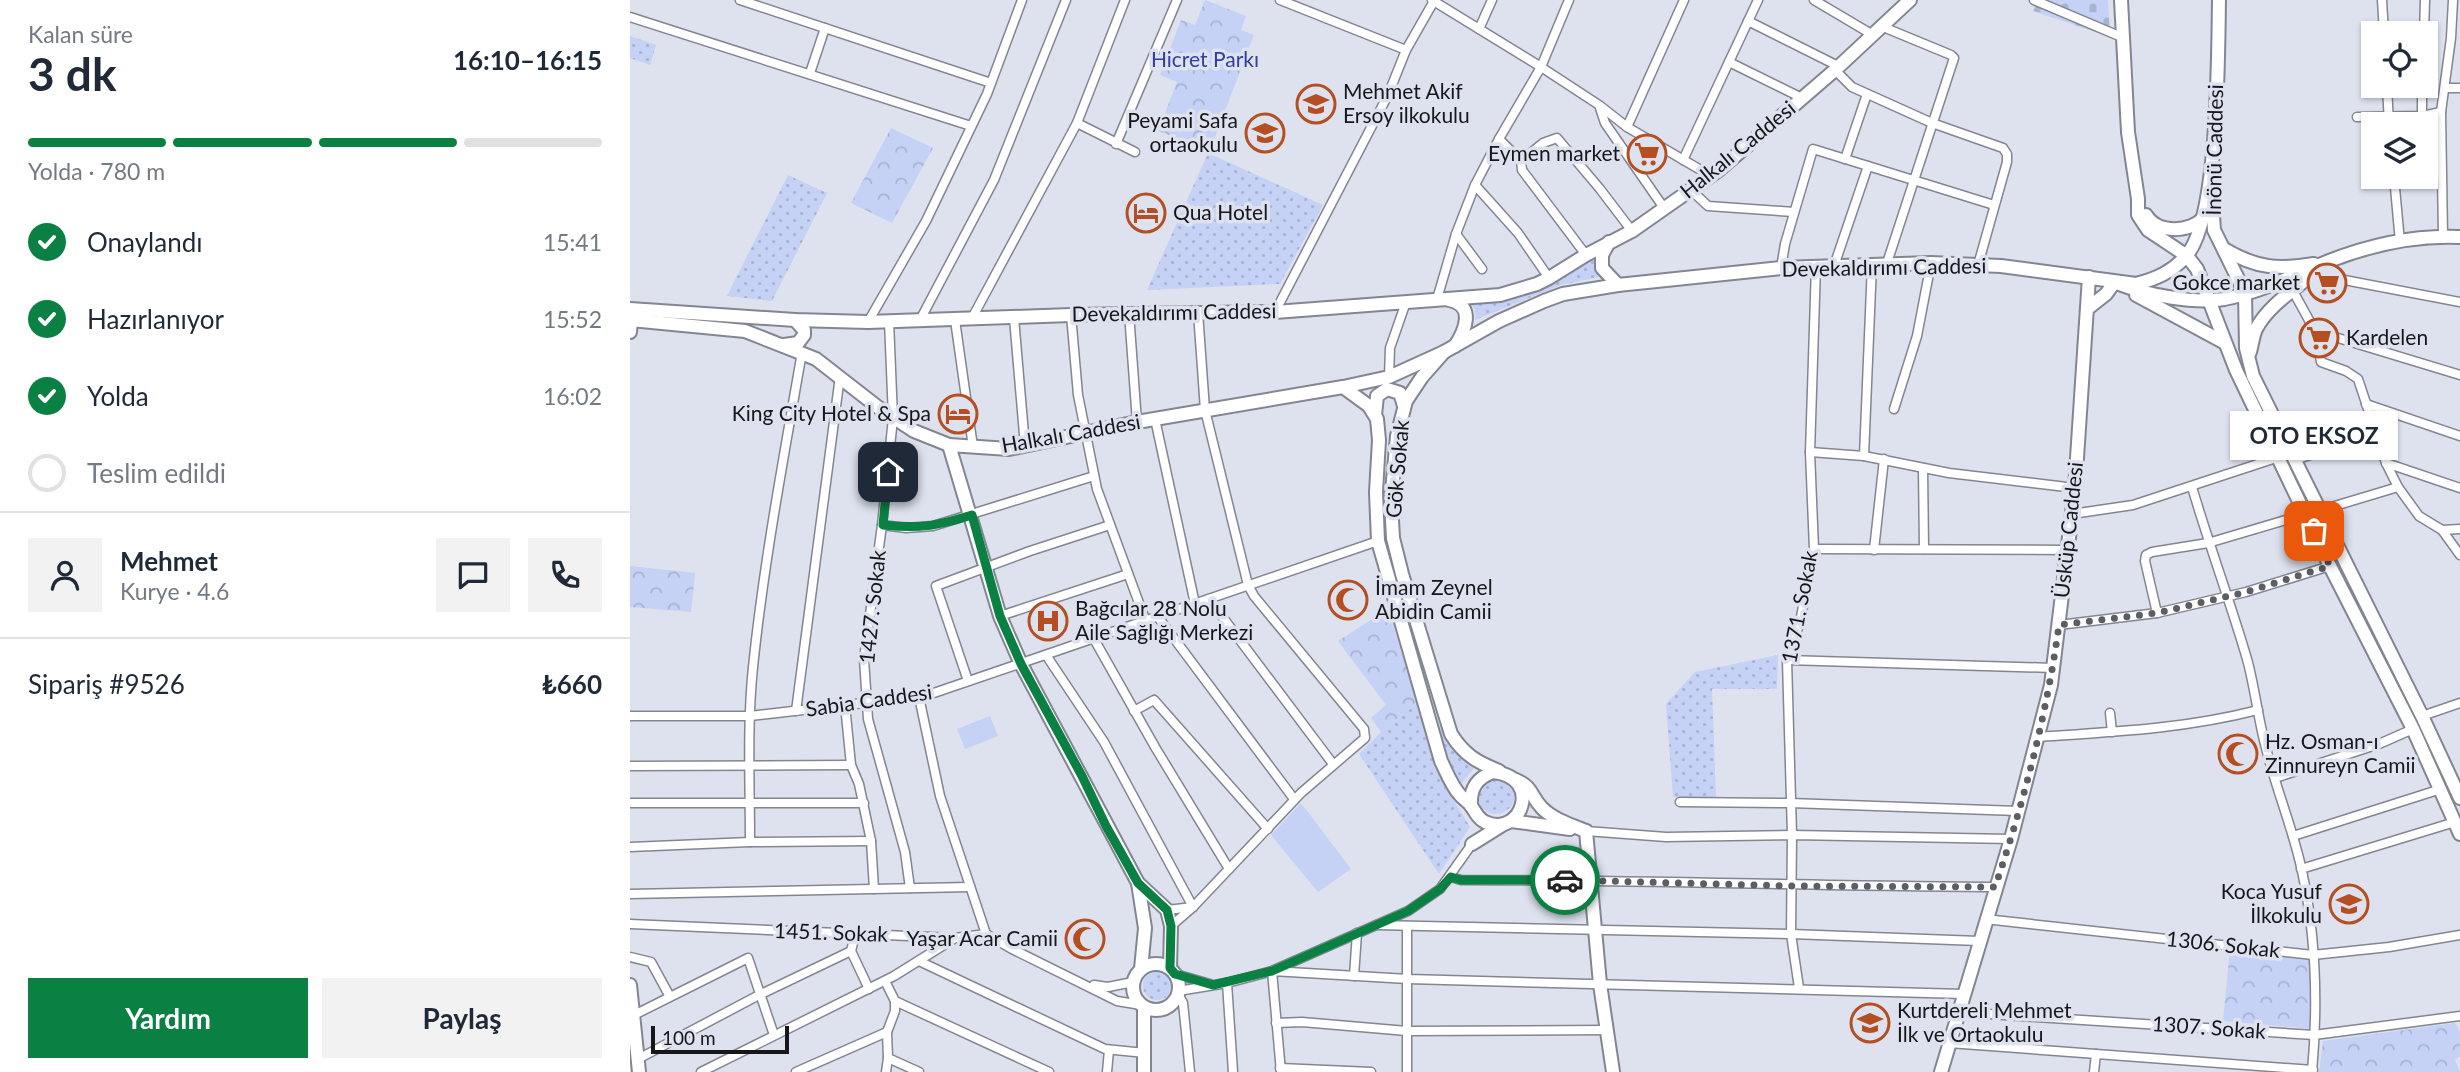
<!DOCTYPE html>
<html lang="tr">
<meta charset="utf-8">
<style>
:root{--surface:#fff;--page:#f2f2f3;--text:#1f2937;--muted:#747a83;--line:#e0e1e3;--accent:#0b8043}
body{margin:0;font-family:Lato,sans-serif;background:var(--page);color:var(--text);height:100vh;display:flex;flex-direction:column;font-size:26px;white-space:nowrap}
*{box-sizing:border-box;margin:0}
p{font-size:23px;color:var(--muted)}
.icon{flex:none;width:38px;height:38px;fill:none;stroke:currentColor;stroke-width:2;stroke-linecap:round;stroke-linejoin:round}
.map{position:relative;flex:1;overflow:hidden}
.panel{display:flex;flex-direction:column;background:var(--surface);width:630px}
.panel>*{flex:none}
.buttons{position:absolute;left:1731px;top:21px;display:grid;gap:14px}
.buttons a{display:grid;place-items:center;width:77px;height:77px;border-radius:0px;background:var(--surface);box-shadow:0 2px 5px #0004;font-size:35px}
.scale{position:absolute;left:21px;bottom:18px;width:138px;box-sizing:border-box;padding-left:7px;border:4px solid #16171b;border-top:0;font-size:19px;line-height:24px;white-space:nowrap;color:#16171b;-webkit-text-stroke:5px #dde2ee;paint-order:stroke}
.pin{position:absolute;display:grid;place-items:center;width:60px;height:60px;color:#fff;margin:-30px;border-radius:14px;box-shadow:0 4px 10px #0006}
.courier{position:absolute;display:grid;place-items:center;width:70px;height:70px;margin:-35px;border:5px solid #0b8043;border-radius:50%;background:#fff;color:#222;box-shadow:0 2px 9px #0007}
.bubble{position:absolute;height:49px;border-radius:0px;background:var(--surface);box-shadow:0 2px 5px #0004;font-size:23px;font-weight:700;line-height:49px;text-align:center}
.overview em{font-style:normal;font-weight:700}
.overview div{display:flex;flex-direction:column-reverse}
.overview{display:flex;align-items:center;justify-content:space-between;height:119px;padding:0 28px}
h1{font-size:46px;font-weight:700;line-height:52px}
.bar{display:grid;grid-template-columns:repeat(4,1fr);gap:10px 7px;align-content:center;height:84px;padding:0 28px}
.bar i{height:9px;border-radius:5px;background:var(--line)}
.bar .on{background:var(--accent)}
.bar p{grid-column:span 4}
.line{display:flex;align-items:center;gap:18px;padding:0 28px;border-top:2px solid var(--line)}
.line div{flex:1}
.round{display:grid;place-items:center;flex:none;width:74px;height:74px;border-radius:0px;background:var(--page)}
ol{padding:0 28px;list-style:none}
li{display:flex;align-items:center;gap:21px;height:77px}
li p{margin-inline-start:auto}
li .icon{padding:7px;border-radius:50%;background:var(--accent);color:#fff;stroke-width:4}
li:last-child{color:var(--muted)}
li i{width:38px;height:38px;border:4px solid var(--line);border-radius:50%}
.primary-button{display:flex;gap:14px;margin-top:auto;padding:14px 28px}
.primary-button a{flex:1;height:80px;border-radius:0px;background:var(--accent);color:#fff;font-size:28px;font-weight:700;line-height:80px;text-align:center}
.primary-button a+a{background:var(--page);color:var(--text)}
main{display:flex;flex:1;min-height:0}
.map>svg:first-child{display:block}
</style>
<main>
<section class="panel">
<div class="overview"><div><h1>3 dk</h1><p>Kalan süre</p></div><em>16:10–16:15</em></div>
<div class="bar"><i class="on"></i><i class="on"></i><i class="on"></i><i></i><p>Yolda · 780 m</p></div>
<ol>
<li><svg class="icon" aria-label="check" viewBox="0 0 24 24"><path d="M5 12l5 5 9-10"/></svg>Onaylandı<p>15:41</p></li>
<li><svg class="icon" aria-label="check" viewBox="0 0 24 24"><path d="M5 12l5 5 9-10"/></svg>Hazırlanıyor<p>15:52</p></li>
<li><svg class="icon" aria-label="check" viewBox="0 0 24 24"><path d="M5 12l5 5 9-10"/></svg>Yolda<p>16:02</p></li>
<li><i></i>Teslim edildi</li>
</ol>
<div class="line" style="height:126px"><a class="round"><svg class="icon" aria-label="person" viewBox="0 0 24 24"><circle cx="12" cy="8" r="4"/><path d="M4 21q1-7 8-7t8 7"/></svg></a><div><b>Mehmet</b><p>Kurye · 4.6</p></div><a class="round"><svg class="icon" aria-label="chat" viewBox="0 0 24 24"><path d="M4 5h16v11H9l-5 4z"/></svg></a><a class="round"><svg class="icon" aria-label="phone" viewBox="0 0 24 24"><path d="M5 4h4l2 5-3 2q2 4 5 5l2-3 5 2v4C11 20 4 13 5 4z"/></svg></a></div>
<div class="line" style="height:91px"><div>Sipariş #9526</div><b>₺660</b></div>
<div class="primary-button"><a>Yardım</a><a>Paylaş</a></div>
</section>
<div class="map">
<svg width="1830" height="1072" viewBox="0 0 1830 1072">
<defs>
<pattern id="grass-dots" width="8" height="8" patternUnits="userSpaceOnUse" patternTransform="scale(1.75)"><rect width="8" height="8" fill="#c5d1f5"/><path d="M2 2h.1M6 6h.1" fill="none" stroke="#a8b3d1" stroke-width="1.8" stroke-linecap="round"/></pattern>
<pattern id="cemetery-stones" width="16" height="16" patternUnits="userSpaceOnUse" patternTransform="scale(1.75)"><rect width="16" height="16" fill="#c5d1f5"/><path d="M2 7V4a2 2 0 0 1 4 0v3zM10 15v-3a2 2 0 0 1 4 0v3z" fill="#a8b3d1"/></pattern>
<pattern id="park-crowns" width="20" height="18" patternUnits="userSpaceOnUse" patternTransform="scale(1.75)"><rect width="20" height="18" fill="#c5d1f5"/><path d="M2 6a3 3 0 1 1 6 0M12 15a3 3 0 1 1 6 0" fill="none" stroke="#a8b3d1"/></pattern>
</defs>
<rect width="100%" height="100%" fill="#dde2ee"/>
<g fill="url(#grass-dots)">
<path d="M0,36L26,45L20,65L0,58Z"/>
<path d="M578,153L693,205L650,284L517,290Z"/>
<path d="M158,175L197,193L142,301L97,296Z"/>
<path d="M964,257L973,276L931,285L845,320V310L841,304L874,301L921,286Z"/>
<path d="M1148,655L1147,689H1082L1086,797H1043L1036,704L1065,672Z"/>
<path d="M787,703L815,786L840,827L809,874L729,754L751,732Z"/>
<path d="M810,727L823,749L845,767L831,784L814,749Z"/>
<circle cx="866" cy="796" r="18"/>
<circle cx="527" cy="986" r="14"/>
</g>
<path fill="url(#cemetery-stones)" d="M1409,0H1478L1480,37L1403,11Z"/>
<g fill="url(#park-crowns)">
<path d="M575,0L616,16L611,30L624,35L580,150L528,131L547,82L530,75L551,20L565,25Z"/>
<path d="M261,128L303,148L262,223L221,203Z"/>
<path d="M0,566L65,573L61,612L0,607Z"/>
<path d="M758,609L787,703L751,732L741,718L756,705L708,641Z"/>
<path d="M1600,949L1682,958L1683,1029L1593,1021Z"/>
<path d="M1825,1023L1830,1032V1056L1825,1060L1830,1072H1689L1693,1041Z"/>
</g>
<g fill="#c5d1f5">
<path d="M360,716L368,736L335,749L327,729Z"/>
<path d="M671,803L721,869L688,892L641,835Z"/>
</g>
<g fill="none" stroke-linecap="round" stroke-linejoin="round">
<defs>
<g id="street">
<path d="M110,0L361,83"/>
<path d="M650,0L776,50"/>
<path d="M802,0L911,67L969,105L997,127L1081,176"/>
<path d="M1184,0L1243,35"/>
<path d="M1404,0L1494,38"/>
<path d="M1752,0L1754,33"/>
<path d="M0,17L341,126"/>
<path d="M1118,21L1208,66"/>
<path d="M1254,24L1258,29L1321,55L1324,58L1257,263"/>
<path d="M849,29L862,0"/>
<path d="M1794,33L1795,0"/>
<path d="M1099,62L1172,98"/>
<path d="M1205,70L1222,87L1302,123L1373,148L1377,154V162L1348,265"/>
<path d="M180,73L195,28"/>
<path d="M1757,86L1759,124"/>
<path d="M1816,88H1830"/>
<path d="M970,108L975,123L1034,208"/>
<path d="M1792,116V86"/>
<path d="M1727,117L1792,116L1811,112"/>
<path d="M447,123L505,152"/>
<path d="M997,127L1054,0"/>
<path d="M869,139L891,161"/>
<path d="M486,144L547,0"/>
<path d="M1215,159L1237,94"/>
<path d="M1053,160L1128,0"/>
<path d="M1764,177L1770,242"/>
<path d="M845,185L888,233L919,278"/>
<path d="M1061,190L1078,206L1164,212"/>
<path d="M826,234L852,269"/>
<path d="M1813,236L1811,112L1821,38L1823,0"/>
<path d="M956,255L892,170L891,161L913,143L927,138L970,189L1002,231"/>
<path d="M1204,266L1238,166"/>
<path d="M1151,268L1155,244L1183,149L1364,205"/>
<path d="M1683,274L1830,302"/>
<path d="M1663,291L1685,331L1830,375"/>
<path d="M807,299L826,234L845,185L869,139L911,67L939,0"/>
<path d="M645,312L758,95L776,50L804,1"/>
<path d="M499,313L507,422"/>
<path d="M441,315L448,395L467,489L516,622"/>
<path d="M384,318L395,446"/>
<path d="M290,320L364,180L436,0"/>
<path d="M325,320L343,447"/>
<path d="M341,320L447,123L495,0"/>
<path d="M259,321L263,418L252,525L234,659L238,719L275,852L280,888"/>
<path d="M238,322L296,221L357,94L392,0"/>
<path d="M1685,331L1691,362L1716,371L1728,379L1756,463L1768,487L1789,516L1812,530L1830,529"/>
<path d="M759,377L760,348L776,302"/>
<path d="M1736,404L1830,436"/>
<path d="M1264,409L1287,336L1301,263"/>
<path d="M525,419L565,604"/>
<path d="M1180,452L1234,456L1319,473L1445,488"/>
<path d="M1234,456L1242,264"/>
<path d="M1664,460L1745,435"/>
<path d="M1756,463L1830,488"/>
<path d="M1293,468L1294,549"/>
<path d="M1562,487C1579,545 1600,601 1617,659C1625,688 1628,719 1636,748C1646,789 1663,829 1672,871C1686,936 1688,1005 1682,1072"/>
<path d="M1688,511L1768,487"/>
<path d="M1442,514L1503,505L1649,457"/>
<path d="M252,525L276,528L303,526L464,476"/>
<path d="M1812,530L1830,555"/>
<path d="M1184,549L1438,550"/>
<path d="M1244,550L1254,459"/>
<path d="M579,599L703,764"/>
<path d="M1527,613L1515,561L1516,555L1522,552L1578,543L1676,514"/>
<path d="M370,616L498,574"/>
<path d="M528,617L664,799"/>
<path d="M1429,625L1527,613L1616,592L1700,566"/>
<path d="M464,639L525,747L599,869"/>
<path d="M416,655L474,742L563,907"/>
<path d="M1157,660L1423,668"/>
<path d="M338,681L306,586L400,551L480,525"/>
<path d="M289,697L310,796L356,934"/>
<path d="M215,705L221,765L229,784L241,841L244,889"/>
<path d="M166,711L210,376"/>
<path d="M504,711L524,700L638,829"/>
<path d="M1480,713L1482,732"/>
<path d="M0,716H120L295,696L748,541"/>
<path d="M1792,716L1830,703"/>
<path d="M1407,737C1482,732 1554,729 1628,710"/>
<path d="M0,766L221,765"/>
<path d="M1645,778L1749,744L1783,729"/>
<path d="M1050,802L1160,803L1388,811"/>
<path d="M0,803H234"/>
<path d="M956,831L1036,837L1162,835L1381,839"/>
<path d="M1663,836L1811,789"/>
<path d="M120,842C120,784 117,725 123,667C134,561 154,456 172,352"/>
<path d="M0,847L120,842L241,841"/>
<path d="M1671,869L1825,822"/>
<path d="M821,877L831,880C1009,880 1187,886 1365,887"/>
<path d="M0,894L340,887"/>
<path d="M537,910L563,907"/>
<path d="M1355,919L1683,955L1759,947L1830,935"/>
<path d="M0,924L325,938L356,934L382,949L487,1001L511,1005"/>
<path d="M746,925L1161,934L1349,941"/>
<path d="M541,926L563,907L671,793L735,738L734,729L624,596L618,585L575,410L568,312"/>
<path d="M777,926V1072"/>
<path d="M221,951L239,989"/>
<path d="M0,957L21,962L39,995"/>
<path d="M289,961L475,1049L515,1053"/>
<path d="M545,974L580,984"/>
<path d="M724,976L727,933"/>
<path d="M255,981L265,1001V1011L257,1032L258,1058L256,1072"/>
<path d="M597,983L603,1072"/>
<path d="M464,985L478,987L503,982"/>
<path d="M1169,988L1161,934L1162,835L1157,660L1170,622L1184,549L1180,452L1186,266"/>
<path d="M548,991L597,983L642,971L778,911L810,889L842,844"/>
<path d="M548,994L553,1003L560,1072"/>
<path d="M265,1001L419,1072"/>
<path d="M1328,1012L1684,1035L1830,1016"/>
<path d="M4,1015L118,958L144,1035"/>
<path d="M646,1023L672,1022L777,1031L978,1030"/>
<path d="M1319,1043L1683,1070"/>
<path d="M258,1058L289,1072"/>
<path d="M8,1059L129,995L221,951L225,935"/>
<path d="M650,1068L741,1072"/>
<path d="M71,1072L264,976L325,938"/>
<path d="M166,1072L257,1032"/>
<path d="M477,1072L479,1050"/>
<path d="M651,1072L642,971L778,979L1334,994"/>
<path d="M1464,1072L1466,1054"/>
</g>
<g id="secondary">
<path d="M1491,0L1498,132L1508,199V215L1518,230L1557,256L1567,269L1606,370L1700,566L1783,729L1830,834"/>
<path d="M1581,187L1584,230L1615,293L1616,348L1623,376L1792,716L1830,798"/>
<path d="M1516,215C1527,234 1561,233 1574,217"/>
<path d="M1594,249C1626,268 1648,270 1684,264"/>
<path d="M1489,284C1518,295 1563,304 1594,299C1631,292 1664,275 1699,261C1740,245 1786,235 1830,237"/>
<path d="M1506,295L1595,343"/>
<path d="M1457,309L1476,294L1484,283"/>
<path d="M0,332L1,321"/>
<path d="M814,352L792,377L776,401L767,436L761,502L763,538L772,574L821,734C834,755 847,762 869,771"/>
<path d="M1620,352C1622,344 1623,336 1626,329C1638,306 1665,289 1684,273"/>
<path d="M713,387L739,406L747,419L749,440L746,492L748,541L811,761C817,773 821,785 830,795C833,799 839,802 841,806C846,812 847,818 855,822C891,839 914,777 863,772C847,778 840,788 841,805"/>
<path d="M745,415L747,396L757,389L770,393L774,406"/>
<path d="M319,445L370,616L391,664L508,883L537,910L541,926L540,968"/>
<path d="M886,780C904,788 900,796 912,808C924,820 941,825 956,831"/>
<path d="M881,821L940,829"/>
<path d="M956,831L970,984L983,1072"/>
<path d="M842,844L874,824"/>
<path d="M508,883L515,928L511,969"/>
<circle cx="526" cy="987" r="23"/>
<path d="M0,985L9,1072"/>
<path d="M514,1007V1072"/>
<path d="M1311,1072L1381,839L1421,685L1445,488L1459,277"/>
</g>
<g id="primary">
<path d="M979,242L972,255V268L988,285"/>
<path d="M819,300C846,305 835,331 825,346"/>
<path d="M0,309L165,320L238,322L441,315L645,312L870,295L907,284L919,278L956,255L1002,231L1089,170L1205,70L1280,0"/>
<path d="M0,320L115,331L186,359L249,408L284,431L319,445L379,449L507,422L713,387L759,377L814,352L869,321L914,301L933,294L988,285L1151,268L1301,263L1371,266L1506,284C1526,279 1542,272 1556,256C1589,220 1588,54 1589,0"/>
<path d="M154,345L168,343L174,335V330L165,320"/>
</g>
</defs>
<use href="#street" stroke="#838691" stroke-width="11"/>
<use href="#secondary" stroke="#838691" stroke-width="16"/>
<use href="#primary" stroke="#838691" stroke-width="16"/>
<use href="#street" stroke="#fff" stroke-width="8"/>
<use href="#secondary" stroke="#fff" stroke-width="12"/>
<use href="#primary" stroke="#fff" stroke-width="12"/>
</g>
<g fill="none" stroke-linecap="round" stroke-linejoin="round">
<path stroke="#5c5e65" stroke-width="7" stroke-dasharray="0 12.6" d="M935,880L1161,886L1365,887C1394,802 1417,713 1429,625L1527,613L1616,592L1700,566L1684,531"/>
<path stroke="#0b8043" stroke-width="9" d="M258,472L253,525C290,529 306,526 342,515L370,616L391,664L452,776L476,826L508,883L537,910L541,926L540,968L545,974L583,985L642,971L778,911L810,889L821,877L831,880H935"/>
</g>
<defs>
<symbol id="school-ring" viewBox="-11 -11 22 22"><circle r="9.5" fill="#dde2ee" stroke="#b54f22" stroke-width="1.5"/><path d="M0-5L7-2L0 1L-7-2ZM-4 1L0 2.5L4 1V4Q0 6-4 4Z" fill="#b54f22"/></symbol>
<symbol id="supermarket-ring" viewBox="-11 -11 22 22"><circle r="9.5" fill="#dde2ee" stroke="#b54f22" stroke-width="1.5"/><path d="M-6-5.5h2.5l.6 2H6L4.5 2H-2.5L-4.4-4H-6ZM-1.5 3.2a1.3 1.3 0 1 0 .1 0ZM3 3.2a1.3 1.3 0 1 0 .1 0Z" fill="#b54f22"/></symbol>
<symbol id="hotel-ring" viewBox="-11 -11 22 22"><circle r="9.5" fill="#dde2ee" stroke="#b54f22" stroke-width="1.5"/><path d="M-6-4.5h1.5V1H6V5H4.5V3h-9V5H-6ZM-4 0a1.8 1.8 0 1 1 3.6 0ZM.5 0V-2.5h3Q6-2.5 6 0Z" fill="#b54f22"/></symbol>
<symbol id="mosque-ring" viewBox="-11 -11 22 22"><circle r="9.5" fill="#dde2ee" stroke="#b54f22" stroke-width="1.5"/><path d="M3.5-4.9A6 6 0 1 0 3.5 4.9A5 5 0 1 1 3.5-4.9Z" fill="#b54f22"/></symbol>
<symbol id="hospital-ring" viewBox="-11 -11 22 22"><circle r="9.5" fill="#dde2ee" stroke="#b54f22" stroke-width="1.5"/><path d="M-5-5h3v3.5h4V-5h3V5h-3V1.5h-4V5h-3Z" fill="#b54f22"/></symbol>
</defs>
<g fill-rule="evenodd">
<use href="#school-ring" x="664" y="82" width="44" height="44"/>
<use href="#school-ring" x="613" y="111" width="44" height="44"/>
<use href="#supermarket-ring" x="995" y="132" width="44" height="44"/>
<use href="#hotel-ring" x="494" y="191" width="44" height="44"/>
<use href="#supermarket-ring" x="1675" y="261" width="44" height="44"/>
<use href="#supermarket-ring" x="1667" y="316" width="44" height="44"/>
<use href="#hotel-ring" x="306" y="392" width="44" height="44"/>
<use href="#mosque-ring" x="696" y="578" width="44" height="44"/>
<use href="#hospital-ring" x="396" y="599" width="44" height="44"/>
<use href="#mosque-ring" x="1586" y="732" width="44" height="44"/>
<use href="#school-ring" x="1697" y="882" width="44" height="44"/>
<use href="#mosque-ring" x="433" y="917" width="44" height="44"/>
<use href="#school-ring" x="1218" y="1001" width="44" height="44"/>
</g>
<g text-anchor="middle" stroke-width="7" stroke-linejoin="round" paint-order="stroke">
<g font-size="21" fill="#303fa0" stroke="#dde2ee">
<text x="575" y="67">Hicret Parkı</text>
</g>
<g font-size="21" fill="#16171b" stroke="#dde2ee" text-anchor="start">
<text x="713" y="99">Mehmet Akif<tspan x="713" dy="24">Ersoy ilkokulu</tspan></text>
<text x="608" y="128" text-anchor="end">Peyami Safa<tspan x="608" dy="24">ortaokulu</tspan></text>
<text x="990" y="161" text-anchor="end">Eymen market</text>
<text x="543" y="220">Qua Hotel</text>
<text x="1670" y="290" text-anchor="end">Gokce market</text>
<text x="1716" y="345">Kardelen</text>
<text x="301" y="421" text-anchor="end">King City Hotel &amp; Spa</text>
<text x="745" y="595">İmam Zeynel<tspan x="745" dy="24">Abidin Camii</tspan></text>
<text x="445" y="616">Bağcılar 28 Nolu<tspan x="445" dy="24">Aile Sağlığı Merkezi</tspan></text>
<text x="1635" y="749">Hz. Osman-ı<tspan x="1635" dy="24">Zinnureyn Camii</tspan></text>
<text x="1692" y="899" text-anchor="end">Koca Yusuf<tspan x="1692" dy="24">İlkokulu</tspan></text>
<text x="428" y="946" text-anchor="end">Yaşar Acar Camii</text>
<text x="1267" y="1018">Kurtdereli Mehmet<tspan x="1267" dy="24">İlk ve Ortaokulu</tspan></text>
</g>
<g font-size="21" fill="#16171b" stroke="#dde2ee">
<text transform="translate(1108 150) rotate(-39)" y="7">Halkalı Caddesi</text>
<text transform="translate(1585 150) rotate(-89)" y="7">İnönü Caddesi</text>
<text transform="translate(1254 268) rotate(-1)" y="7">Devekaldırımı Caddesi</text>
<text transform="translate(544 313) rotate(-1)" y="7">Devekaldırımı Caddesi</text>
<text transform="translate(441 434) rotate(-10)" y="7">Halkalı Caddesi</text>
<text transform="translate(768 469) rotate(-85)" y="7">Gök Sokak</text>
<text transform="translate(1439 530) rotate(-84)" y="7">Üsküp Caddesi</text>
<text transform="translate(243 607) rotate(-84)" y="7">1427. Sokak</text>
<text transform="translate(1170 607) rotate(-79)" y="7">1371. Sokak</text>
<text transform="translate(239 701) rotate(-8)" y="7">Sabia Caddesi</text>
<text transform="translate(201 933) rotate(2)" y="7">1451. Sokak</text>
<text transform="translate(1593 945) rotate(6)" y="7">1306. Sokak</text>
<text transform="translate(1579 1028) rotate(4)" y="7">1307. Sokak</text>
</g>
</g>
</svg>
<div class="buttons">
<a><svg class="icon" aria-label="locate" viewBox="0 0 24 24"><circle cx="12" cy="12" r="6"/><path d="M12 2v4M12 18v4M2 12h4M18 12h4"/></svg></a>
<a><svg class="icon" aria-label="layers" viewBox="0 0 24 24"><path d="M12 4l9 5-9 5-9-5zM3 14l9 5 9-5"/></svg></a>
</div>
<div class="scale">100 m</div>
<div class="pin" style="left:1684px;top:531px;background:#ea580c"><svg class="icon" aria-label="bag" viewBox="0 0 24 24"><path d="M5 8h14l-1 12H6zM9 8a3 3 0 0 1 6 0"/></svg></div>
<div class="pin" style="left:258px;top:472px;background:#1f2937"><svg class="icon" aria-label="home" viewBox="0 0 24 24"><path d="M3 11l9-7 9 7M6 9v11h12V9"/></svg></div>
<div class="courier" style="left:935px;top:880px"><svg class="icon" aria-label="car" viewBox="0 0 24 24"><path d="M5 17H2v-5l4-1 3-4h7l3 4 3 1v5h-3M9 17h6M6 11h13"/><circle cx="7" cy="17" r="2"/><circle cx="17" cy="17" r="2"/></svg></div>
<div class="bubble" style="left:1600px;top:411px;width:168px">OTO EKSOZ</div>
</div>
</main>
